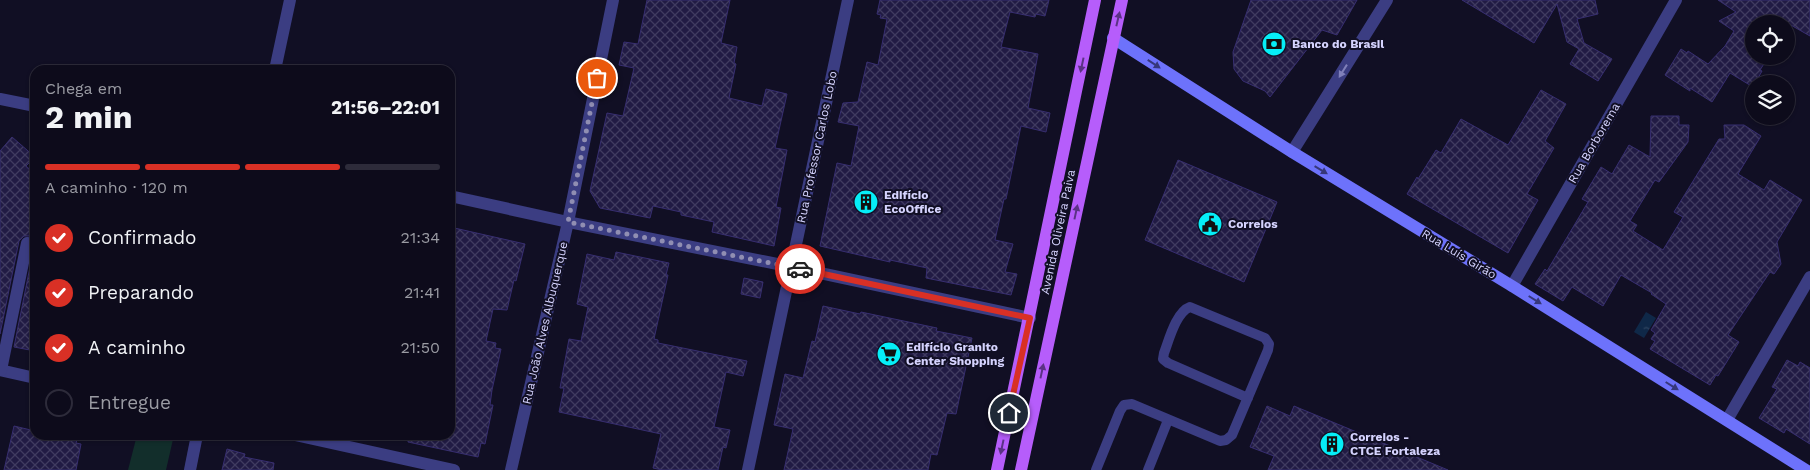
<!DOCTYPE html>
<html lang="pt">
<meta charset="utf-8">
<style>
:root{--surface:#0d0b1b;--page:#1b1928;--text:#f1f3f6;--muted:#9a9ba3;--line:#2d2b3a;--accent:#d93025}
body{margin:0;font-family:"Work Sans",sans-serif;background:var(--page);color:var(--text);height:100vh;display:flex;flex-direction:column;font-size:19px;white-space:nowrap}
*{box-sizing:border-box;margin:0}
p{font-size:16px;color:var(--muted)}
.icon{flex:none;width:28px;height:28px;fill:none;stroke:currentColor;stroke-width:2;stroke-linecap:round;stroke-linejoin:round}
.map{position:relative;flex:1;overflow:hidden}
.sheet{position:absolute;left:30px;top:65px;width:425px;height:375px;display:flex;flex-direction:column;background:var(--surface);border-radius:15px;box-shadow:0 1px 4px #0004,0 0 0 1px var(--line)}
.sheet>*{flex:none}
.buttons{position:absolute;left:1745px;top:15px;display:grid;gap:10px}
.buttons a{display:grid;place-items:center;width:50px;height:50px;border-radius:50%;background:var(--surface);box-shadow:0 1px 4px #0004,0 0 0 1px var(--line);font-size:25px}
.pin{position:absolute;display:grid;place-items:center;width:42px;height:42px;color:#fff;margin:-21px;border:2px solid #fff;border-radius:50%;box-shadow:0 1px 5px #0007}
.courier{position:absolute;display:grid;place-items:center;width:50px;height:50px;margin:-25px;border:4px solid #d93025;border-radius:50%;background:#fff;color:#222;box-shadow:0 1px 6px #0007}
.head em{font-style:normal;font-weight:700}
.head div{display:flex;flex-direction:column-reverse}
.head{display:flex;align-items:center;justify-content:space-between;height:85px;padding:0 15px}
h1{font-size:32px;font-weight:700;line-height:38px}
.bar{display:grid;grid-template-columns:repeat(4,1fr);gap:8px 5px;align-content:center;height:60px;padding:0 15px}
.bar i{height:6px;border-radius:4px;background:var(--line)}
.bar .current{background:var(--accent)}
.bar p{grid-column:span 4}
ol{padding:0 15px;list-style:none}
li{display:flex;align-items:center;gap:15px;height:55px}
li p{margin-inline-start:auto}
li .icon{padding:5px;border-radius:50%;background:var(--accent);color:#fff;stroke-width:4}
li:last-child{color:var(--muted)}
li i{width:28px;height:28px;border:2px solid var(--line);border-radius:50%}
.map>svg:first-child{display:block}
</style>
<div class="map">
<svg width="1810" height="470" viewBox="0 0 1810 470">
<defs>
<pattern id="water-ripples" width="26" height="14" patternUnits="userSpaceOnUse" patternTransform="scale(1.25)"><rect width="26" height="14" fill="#0f2848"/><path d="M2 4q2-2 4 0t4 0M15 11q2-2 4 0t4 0" fill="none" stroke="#314663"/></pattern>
<pattern id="building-cross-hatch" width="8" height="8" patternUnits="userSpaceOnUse" patternTransform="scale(1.25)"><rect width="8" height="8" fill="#211b44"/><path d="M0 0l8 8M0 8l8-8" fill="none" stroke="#403b60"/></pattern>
</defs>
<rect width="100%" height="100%" fill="#110f24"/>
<path fill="#122e2b" d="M137,435H174L166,470H128Z"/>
<path fill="url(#water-ripples)" d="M1646,312L1656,318L1644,338L1634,332Z"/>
<g fill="url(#building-cross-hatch)" stroke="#372e70">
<path d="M647,0H730L721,43L737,47L734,63L736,64L729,98L762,106L766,89L787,94L775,148L787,150L776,207L781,208L774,246L712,232L714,222L681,215V212L653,206L650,218L600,208L590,191L607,113L623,116L634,68L619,65L624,42L638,44Z"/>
<path d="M880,0H1049L1045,16L1036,14L1035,17L1010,12L1001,47L1038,54L1028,108L1050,113L1046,132L1021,126L1006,199H1004L995,240L1013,244L1005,272L1017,274L1011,295L926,278L927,268L890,260V262L820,246L837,163L851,166L859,126L838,122L843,103L858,102L867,62L878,65L887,19L880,18L881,15L877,14Z"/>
<path d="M1251,0H1357L1337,35L1322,30L1270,97L1265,91L1243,81L1234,69L1233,52Z"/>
<path d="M1462,0H1595L1598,14L1577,19L1584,43L1612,59L1598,81L1570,64L1579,49L1567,42L1557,4L1534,43Z"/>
<path d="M1718,0H1810V36L1789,24H1754V56H1769L1760,70L1762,71L1753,87L1730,73L1712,102L1690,88V91L1665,75L1681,49L1687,53L1688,51L1708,64L1725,46L1734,31L1719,21L1736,12Z"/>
<path d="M1541,90L1566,104L1545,141L1554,148L1527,194L1538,200L1508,253L1407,194L1417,177L1418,179L1436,150L1441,153L1461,119L1508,145Z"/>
<path d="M1651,116H1679V125H1689L1688,142L1659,182L1655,180L1630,221L1637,225L1633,231L1663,250L1683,217L1674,212L1719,139H1725L1724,125H1744L1761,136L1738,174L1764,190L1770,180L1802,200L1777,242L1781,264L1774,274L1770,272L1728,335L1739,342L1718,376L1716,375L1710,385L1650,349L1655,341L1651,339L1655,333L1651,330L1666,304L1651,294L1652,293L1621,275L1603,306L1572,287L1563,301L1535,284L1545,269L1547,271L1588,202L1582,199L1601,167L1612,174L1629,145L1650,157Z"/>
<path d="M12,137L35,157L26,166L35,174V234L31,236H24L19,241L0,334V151Z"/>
<path d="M1178,160L1277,202L1244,282L1145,240Z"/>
<path d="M450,227L525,244L516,281L514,280L507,310L493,309L486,341L496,343L495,348L501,349L492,390L490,405H493L485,444L481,443L478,457L408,442V435H450Z"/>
<path d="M616,252L669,263L666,275H668L654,339L658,340V343L747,361L743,376L726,372L714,427L730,430L726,448L723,447L718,470H662L653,468L661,434L559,412L564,388H560L569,339L581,341L588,307L577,304L587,254L614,260Z"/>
<path d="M30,267L35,268V351L14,347Z"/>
<path d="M744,278L763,282L760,298L741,294Z"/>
<path d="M823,306L860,314L861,312L937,328L936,331L972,338L956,414L947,413L937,455L931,454L928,470H784L793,429L774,425L785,374L803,378L812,341L815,342Z"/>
<path d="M1787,360L1798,366L1800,362L1810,368V444L1786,429L1784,433L1759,418L1777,389L1772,387Z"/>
<path d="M1267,406L1290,416L1294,406L1448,470H1268L1274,456L1250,447Z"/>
<path d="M14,426L35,431V435H56L77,440L76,443L81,444L76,470H4Z"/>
<path d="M227,449L245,454L244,457L274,463L273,470H222Z"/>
</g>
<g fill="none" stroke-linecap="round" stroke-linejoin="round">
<g stroke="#3b3d82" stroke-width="10">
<path d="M1096,470L1120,411L1124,405L1132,404L1220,441L1226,440L1232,435L1268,350L1269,344L1265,338L1190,307C1176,312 1169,340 1164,353L1163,359L1168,363L1248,398"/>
<path d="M1148,470L1168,420"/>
</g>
<g stroke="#3b3d82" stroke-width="12">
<path d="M275,70L290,0"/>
<path d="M0,99L35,106"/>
<path d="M1292,152L1387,0"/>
<path d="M450,196L568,222L792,267L1030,318"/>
<path d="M1512,286L1676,0"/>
<path d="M0,370L35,378"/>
<path d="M1,370L27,243"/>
<path d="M1727,420L1810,277"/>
<path d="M295,435L454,470"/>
<path d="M190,470L197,435"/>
<path d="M511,470L568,222L613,0"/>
<path d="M748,470L848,0"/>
</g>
<path stroke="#6d72fb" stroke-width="12" d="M1113,38L1292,152L1512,286L1806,470"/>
<g stroke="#b65dfb" stroke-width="12">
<path d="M997,470L1095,0"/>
<path d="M1021,470L1122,0"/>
</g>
</g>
<defs><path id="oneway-solid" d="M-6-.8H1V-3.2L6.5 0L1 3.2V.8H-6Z" transform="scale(1.25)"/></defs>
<g fill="#5b3285">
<use href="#oneway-solid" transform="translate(1118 19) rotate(-77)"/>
<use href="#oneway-solid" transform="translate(1082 65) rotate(102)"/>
<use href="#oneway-solid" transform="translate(1076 212) rotate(-78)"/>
<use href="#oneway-solid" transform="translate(1042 371) rotate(-78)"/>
<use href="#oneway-solid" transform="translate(1002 447) rotate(102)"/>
</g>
<g fill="#36377a">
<use href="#oneway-solid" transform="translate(1154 64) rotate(33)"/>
<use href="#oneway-solid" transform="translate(1321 170) rotate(31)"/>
<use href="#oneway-solid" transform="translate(1535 300) rotate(32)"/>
<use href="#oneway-solid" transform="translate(1672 386) rotate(32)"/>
</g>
<use fill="#8080ba" href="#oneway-solid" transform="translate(1343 71) rotate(122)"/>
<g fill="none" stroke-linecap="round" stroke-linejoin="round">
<path stroke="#908eb2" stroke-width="5" stroke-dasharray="0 9" d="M597,78L568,222L800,269"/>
<path stroke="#d93025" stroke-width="6" d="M800,269L1030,318L1009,413"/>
</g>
<defs>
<symbol id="bank-disc" viewBox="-11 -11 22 22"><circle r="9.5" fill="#06eef7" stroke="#110f24"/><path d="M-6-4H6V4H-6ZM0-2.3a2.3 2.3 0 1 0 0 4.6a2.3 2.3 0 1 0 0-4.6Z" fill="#111"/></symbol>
<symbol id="building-disc" viewBox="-11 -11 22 22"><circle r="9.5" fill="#06eef7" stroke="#110f24"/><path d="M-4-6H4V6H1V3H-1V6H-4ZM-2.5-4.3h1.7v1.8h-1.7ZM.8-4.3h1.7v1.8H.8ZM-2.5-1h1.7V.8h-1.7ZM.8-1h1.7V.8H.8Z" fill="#111"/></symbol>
<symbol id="civic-disc" viewBox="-11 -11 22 22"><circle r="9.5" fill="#06eef7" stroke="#110f24"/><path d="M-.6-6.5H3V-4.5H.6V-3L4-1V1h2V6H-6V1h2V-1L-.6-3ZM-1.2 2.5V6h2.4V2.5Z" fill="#111"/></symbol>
<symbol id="supermarket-disc" viewBox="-11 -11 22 22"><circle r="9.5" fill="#06eef7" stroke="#110f24"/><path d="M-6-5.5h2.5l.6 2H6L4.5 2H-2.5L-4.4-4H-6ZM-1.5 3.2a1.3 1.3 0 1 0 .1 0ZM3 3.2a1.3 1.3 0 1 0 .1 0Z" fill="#111"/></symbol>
</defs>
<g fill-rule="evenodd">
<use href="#bank-disc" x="1260" y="30" width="28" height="28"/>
<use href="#building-disc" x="852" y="188" width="28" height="28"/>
<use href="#civic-disc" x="1196" y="210" width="28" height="28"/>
<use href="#supermarket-disc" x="875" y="340" width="28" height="28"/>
<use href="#building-disc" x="1318" y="430" width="28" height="28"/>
</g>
<g text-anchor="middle" stroke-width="4" stroke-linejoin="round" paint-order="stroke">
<g font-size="12" font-weight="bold" fill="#d5d3fe" stroke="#110f24" text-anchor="start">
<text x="1292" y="48">Banco do Brasil</text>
<text x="884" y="199">Edifício<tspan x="884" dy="14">EcoOffice</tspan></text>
<text x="1228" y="228">Correios</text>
<text x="906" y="351">Edifício Granito<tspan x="906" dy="14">Center Shopping</tspan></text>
<text x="1350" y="441">Correios -<tspan x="1350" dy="14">CTCE Fortaleza</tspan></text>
</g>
<g font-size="12" fill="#d5d3fe" stroke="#110f24">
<text transform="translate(1594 143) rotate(-60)" y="4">Rua Borborema</text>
<text transform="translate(817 147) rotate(-78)" y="4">Rua Professor Carlos Lobo</text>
<text transform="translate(1058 232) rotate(-78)" y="4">Avenida Oliveira Paiva</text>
<text transform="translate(1459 254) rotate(31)" y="4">Rua Luís Girão</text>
<text transform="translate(545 323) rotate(-77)" y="4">Rua João Alves Albuquerque</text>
</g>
</g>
</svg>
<div class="buttons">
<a><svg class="icon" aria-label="locate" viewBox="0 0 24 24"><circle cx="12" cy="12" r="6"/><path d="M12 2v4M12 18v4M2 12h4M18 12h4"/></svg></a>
<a><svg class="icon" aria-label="layers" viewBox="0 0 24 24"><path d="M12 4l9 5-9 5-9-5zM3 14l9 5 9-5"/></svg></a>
</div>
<div class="pin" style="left:597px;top:78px;background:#ea580c"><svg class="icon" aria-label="bag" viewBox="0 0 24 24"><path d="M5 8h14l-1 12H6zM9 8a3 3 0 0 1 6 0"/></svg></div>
<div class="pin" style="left:1009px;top:413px;background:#1f2937"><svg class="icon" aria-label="home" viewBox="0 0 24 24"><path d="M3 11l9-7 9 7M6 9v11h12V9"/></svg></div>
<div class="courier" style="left:800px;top:269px"><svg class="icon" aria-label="car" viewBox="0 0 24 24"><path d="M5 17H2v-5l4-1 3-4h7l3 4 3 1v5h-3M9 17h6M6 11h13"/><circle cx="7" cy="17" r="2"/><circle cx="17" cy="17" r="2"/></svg></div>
<section class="sheet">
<div class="head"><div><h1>2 min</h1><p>Chega em</p></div><em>21:56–22:01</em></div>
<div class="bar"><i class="current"></i><i class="current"></i><i class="current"></i><i></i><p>A caminho · 120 m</p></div>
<ol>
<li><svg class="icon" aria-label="check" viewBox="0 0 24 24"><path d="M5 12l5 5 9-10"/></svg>Confirmado<p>21:34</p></li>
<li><svg class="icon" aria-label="check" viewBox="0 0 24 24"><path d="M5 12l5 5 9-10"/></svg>Preparando<p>21:41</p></li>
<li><svg class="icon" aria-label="check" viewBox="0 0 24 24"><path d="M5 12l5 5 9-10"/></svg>A caminho<p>21:50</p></li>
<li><i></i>Entregue</li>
</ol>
</section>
</div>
